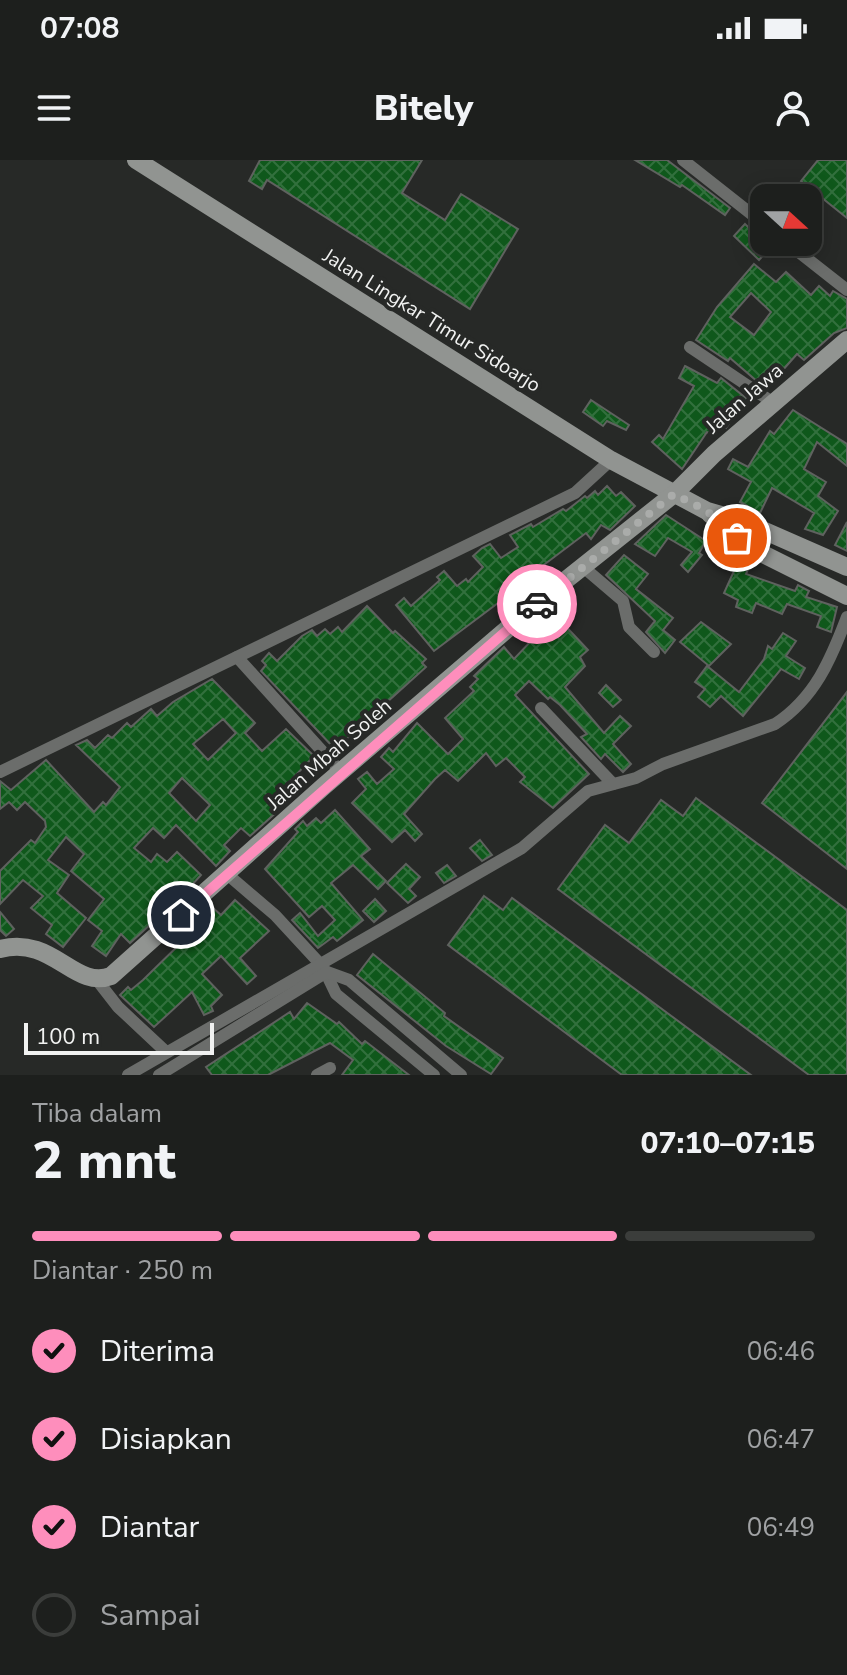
<!DOCTYPE html>
<html lang="id">
<meta charset="utf-8">
<style>
:root{--surface:#1d1f1d;--page:#252726;--text:#f1f3f6;--muted:#a0a2a4;--line:#3b3d3b;--accent:#fe8ebc}
body{margin:0;font-family:"Nunito Sans",sans-serif;background:var(--page);color:var(--text);height:100vh;display:flex;flex-direction:column;font-size:30px;white-space:nowrap}
*{box-sizing:border-box;margin:0}
p{font-size:26px;color:var(--muted)}
.icon{flex:none;width:44px;height:44px;fill:none;stroke:currentColor;stroke-width:2;stroke-linecap:round;stroke-linejoin:round}
.map{position:relative;height:915px;overflow:hidden}
.sheet{display:flex;flex-direction:column;background:var(--surface);flex:1}
.sheet>*{flex:none}
.needle{width:52px;rotate:111deg}
.buttons{position:absolute;left:750px;top:24px;display:grid;gap:16px}
.buttons a{display:grid;place-items:center;width:72px;height:72px;border-radius:16px;background:var(--surface);box-shadow:0 4px 20px #0003,0 0 0 2px var(--line);font-size:40px}
.scale{position:absolute;left:24px;bottom:20px;width:190px;box-sizing:border-box;padding-left:8px;border:4px solid #f1f2f1;border-top:0;font-size:22px;line-height:28px;white-space:nowrap;color:#f1f2f1;-webkit-text-stroke:6px #272927;paint-order:stroke}
.pin{position:absolute;display:grid;place-items:center;width:68px;height:68px;color:#fff;margin:-34px;border:4px solid #fff;border-radius:50%;box-shadow:0 2px 8px #0007}
.courier{position:absolute;display:grid;place-items:center;width:80px;height:80px;margin:-40px;border:6px solid #fe8ebc;border-radius:50%;background:#fff;color:#222;box-shadow:0 2px 10px #0007}
.overview em{font-style:normal;font-weight:800}
.overview div{display:flex;flex-direction:column-reverse}
.overview{display:flex;align-items:center;justify-content:space-between;height:136px;padding:0 32px}
h1{font-size:52px;font-weight:800;line-height:60px}
.bar{display:grid;grid-template-columns:repeat(4,1fr);gap:12px 8px;align-content:center;height:96px;padding:0 32px}
.bar i{height:10px;border-radius:6px;background:var(--line)}
.bar .current{background:var(--accent)}
.bar p{grid-column:span 4}
ol{padding:0 32px;list-style:none}
li{display:flex;align-items:center;gap:24px;height:88px}
li p{margin-inline-start:auto}
li .icon{padding:8px;border-radius:50%;background:var(--accent);color:#111;stroke-width:4}
li:last-child{color:var(--muted)}
li i{width:44px;height:44px;border:4px solid var(--line);border-radius:50%}
.status{display:flex;justify-content:space-between;align-items:center;height:56px;padding:0 40px;background:var(--surface);direction:ltr}
.status svg{height:22px;fill:currentColor}
header{display:flex;justify-content:space-between;align-items:center;height:104px;padding:0 32px;background:var(--surface);font-size:36px;font-weight:800}
.map>svg:first-child{display:block}
</style>
<div class="status"><b>07:08</b><svg viewBox="0 0 49 12"><path d="M0 12V9h3v3zM5 12V6h3v6zM10 12V3h3v9zM15 12V0h3v12zM26 1h20v11H26zM47 4h2v5h-2z"/></svg></div>
<header><svg class="icon" aria-label="menu" viewBox="0 0 24 24"><path d="M4 6h16M4 12h16M4 18h16"/></svg>Bitely<svg class="icon" aria-label="person" viewBox="0 0 24 24"><circle cx="12" cy="8" r="4"/><path d="M4 21q1-7 8-7t8 7"/></svg></header>
<div class="map">
<svg width="847" height="915" viewBox="0 0 847 915">
<defs>
<pattern id="building-cross-hatch" width="8" height="8" patternUnits="userSpaceOnUse" patternTransform="scale(2)"><rect width="8" height="8" fill="#0f581b"/><path d="M0 0l8 8M0 8l8-8" fill="none" stroke="#32703d"/></pattern>
</defs>
<rect width="100%" height="100%" fill="#272927"/>
<g fill="url(#building-cross-hatch)" stroke="#5f625f" stroke-width="2" fill-rule="evenodd">
<path d="M260,0H422L402,33L445,60L461,34L518,69L470,149L267,20L262,29L249,21Z"/>
<path d="M635,0H667L730,48L725,55L682,25L680,27Z"/>
<path d="M818,0H847V58L801,21Z"/>
<path d="M745,64L764,82H775L759,100L734,76Z"/>
<path d="M754,104L776,122L786,112L811,135L819,126L830,136L833,131L847,139V168L834,173L804,200L797,194L782,211L777,206L768,217L765,214L758,222L730,198L728,201L696,180L717,147ZM751,133L771,152L754,175L730,157Z"/>
<path d="M685,206L717,223L721,218L747,239L726,268L718,263L711,274L707,272L682,309L652,282L659,275L663,279L694,226L679,218Z"/>
<path d="M591,240L629,265L626,270L607,261L603,266L583,252Z"/>
<path d="M793,250L847,284V306L817,282L804,309L826,322L818,336L838,351L823,375L805,369L814,353L772,328L760,353L740,342L751,322L728,309L733,299L748,307L770,271L774,274Z"/>
<path d="M607,326L616,336L621,332L635,346L610,370L601,365L591,379L586,373L533,413L536,416L524,426L529,433L517,443L510,434L434,491L396,445L404,438L411,446L440,420L437,417L444,411L457,426L466,419L468,422L483,407L473,396L482,388L490,384L501,398L518,387L510,375L531,364L533,367L563,349L566,351L585,336L587,338L595,331L598,335Z"/>
<path d="M666,355L706,381L699,393L702,395L688,412L681,405L692,392L668,378L655,396L635,384Z"/>
<path d="M847,362V391L835,385Z"/>
<path d="M624,395L648,414L636,429L673,458L663,470L675,480L665,493L646,472L655,461L606,415Z"/>
<path d="M738,402L749,407L746,414L795,431L798,425L809,431L806,437L837,447L831,472L817,467L821,456L787,444L782,454L756,443L752,453L736,447L738,440L724,433Z"/>
<path d="M367,446L393,473L395,471L426,499L422,503L426,507L335,589L261,511L266,505L262,501L269,493L277,501L302,476L312,470L317,476L325,469L330,474L338,467L342,472Z"/>
<path d="M557,457L588,490L580,497L585,506L565,527L604,573L620,556L631,566L613,584L631,604L623,612L605,594L601,599L581,577L587,574L560,545L550,537L548,539L529,521L515,535L589,614L553,648L520,622L525,617L506,598L496,606L486,593L458,621L445,610L435,619L404,654L422,674L415,681L405,670L392,682L352,643L366,629L358,619L367,612L377,624L394,609L381,597L389,588L393,592L417,563L448,594L463,579L445,558L474,531L470,527L478,519L474,516L504,487L514,499L534,478L527,468L540,458L548,466Z"/>
<path d="M701,462L731,484L709,506L680,482Z"/>
<path d="M783,473L796,481L786,496L805,508L799,519L781,509L743,556L721,536L710,547L698,537L705,529L695,522L707,506L739,532L764,499L768,486L772,489Z"/>
<path d="M212,519L255,563L245,573L262,591L286,569L314,596L270,642L278,651L250,676L241,668L224,685L230,691L216,706L176,665L164,678L153,668L134,688L151,702L157,694L167,702L177,692L201,715L180,738L175,734L161,749L164,752L130,783L121,774L106,796L92,786L102,771L88,760L104,739L71,711L84,694L66,677L48,700L69,715L57,733L86,758L63,787L46,774L52,765L31,748L43,736L23,720L0,744V711L31,680L35,683L46,667L45,661L25,642L17,650L9,642L0,649V621L11,630L46,600L94,652L103,642L106,645L120,627L76,585L87,580L95,588L108,575L112,578L127,563L131,567L151,549L157,556L173,542ZM223,559L236,573L208,600L193,584ZM182,618L210,645L196,661L169,633Z"/>
<path d="M606,525L621,540L613,547L599,533Z"/>
<path d="M847,532V709L762,643Z"/>
<path d="M696,638L847,750V915H809L558,729L605,665L629,683L661,640L683,656Z"/>
<path d="M335,650L370,689L361,696L386,721L378,729L353,705L331,723L363,760L337,781L333,777L318,788L292,760L300,753L318,776L335,760L322,746L309,757L265,709L298,672L295,669L303,661L307,666L316,658L321,663Z"/>
<path d="M480,680L492,695L482,701L470,688Z"/>
<path d="M406,704L420,717L409,729L416,736L408,743L387,723Z"/>
<path d="M447,705L456,716L444,723L436,713Z"/>
<path d="M484,736L503,750L512,738L751,915H622L448,785Z"/>
<path d="M375,739L386,751L374,762L363,751Z"/>
<path d="M235,740L269,771L240,798L256,816L247,824L221,796L202,814L222,835L211,846L213,851L204,855L192,832L154,867L120,835L128,827L131,830L143,820L186,778L188,780L202,767L195,760L203,752L205,754L212,747L221,755Z"/>
<path d="M0,752L14,769L6,776L0,770Z"/>
<path d="M373,794L445,853L444,856L503,898L491,914L446,886L357,815Z"/>
<path d="M307,843L337,864L339,862L362,884L365,881L409,915H342L353,900L330,883L268,915H212L206,907L290,852L294,859Z"/>
</g>
<g fill="none" stroke-linecap="round" stroke-linejoin="round">
<g stroke="#6b6d6b" stroke-width="12">
<path d="M683,0L764,64"/>
<path d="M786,82L847,130"/>
<path d="M690,187L772,242"/>
<path d="M582,406L623,441L629,467L654,492"/>
<path d="M237,497L341,612"/>
<path d="M541,548L613,624"/>
<path d="M0,612L575,333L611,300"/>
<path d="M227,714L275,755L323,807L336,834L434,915"/>
<path d="M97,820L118,847L165,891"/>
<path d="M128,915L522,688L588,631L636,618L663,604L775,564C815,538 831,499 847,457"/>
<path d="M159,915L327,812L349,820L461,915"/>
<path d="M317,915L330,908"/>
</g>
<g stroke="#919491" stroke-width="18">
<path d="M136,0L611,300L707,351L742,361L847,407"/>
<path d="M710,354L747,386L847,436"/>
<path d="M0,789C53,775 74,830 111,816L324,626L547,435L674,334L714,294L847,180"/>
</g>
</g>
<g fill="none" stroke-linecap="round" stroke-linejoin="round">
<path stroke="#aaacaa" stroke-width="8" stroke-dasharray="0 14.4" d="M537,444L674,334L707,351L737,378"/>
<path stroke="#fe8ebc" stroke-width="10" d="M181,755L537,444"/>
</g>
<g text-anchor="middle" stroke-width="8" stroke-linejoin="round" paint-order="stroke">
<g font-size="20" fill="#f1f2f1" stroke="#272927">
<text transform="translate(432 160) rotate(32)" y="7">Jalan Lingkar Timur Sidoarjo</text>
<text transform="translate(744 238) rotate(-41)" y="7">Jalan Jawa</text>
<text transform="translate(329 594) rotate(-41)" y="7">Jalan Mbah Soleh</text>
</g>
</g>
</svg>
<div class="buttons">
<a><svg class="needle" viewBox="-14 -14 28 28"><path d="M0-13l5 13h-10z" fill="#e53935"/><path d="M0 13l5-13h-10z" fill="#a0a2a4"/></svg></a>
</div>
<div class="scale">100 m</div>
<div class="pin" style="left:737px;top:378px;background:#ea580c"><svg class="icon" aria-label="bag" viewBox="0 0 24 24"><path d="M5 8h14l-1 12H6zM9 8a3 3 0 0 1 6 0"/></svg></div>
<div class="pin" style="left:181px;top:755px;background:#1f2937"><svg class="icon" aria-label="home" viewBox="0 0 24 24"><path d="M3 11l9-7 9 7M6 9v11h12V9"/></svg></div>
<div class="courier" style="left:537px;top:444px"><svg class="icon" aria-label="car" viewBox="0 0 24 24"><path d="M5 17H2v-5l4-1 3-4h7l3 4 3 1v5h-3M9 17h6M6 11h13"/><circle cx="7" cy="17" r="2"/><circle cx="17" cy="17" r="2"/></svg></div>
</div>
<section class="sheet">
<div class="overview"><div><h1>2 mnt</h1><p>Tiba dalam</p></div><em>07:10–07:15</em></div>
<div class="bar"><i class="current"></i><i class="current"></i><i class="current"></i><i></i><p>Diantar · 250 m</p></div>
<ol>
<li><svg class="icon" aria-label="check" viewBox="0 0 24 24"><path d="M5 12l5 5 9-10"/></svg>Diterima<p>06:46</p></li>
<li><svg class="icon" aria-label="check" viewBox="0 0 24 24"><path d="M5 12l5 5 9-10"/></svg>Disiapkan<p>06:47</p></li>
<li><svg class="icon" aria-label="check" viewBox="0 0 24 24"><path d="M5 12l5 5 9-10"/></svg>Diantar<p>06:49</p></li>
<li><i></i>Sampai</li>
</ol>
</section>
